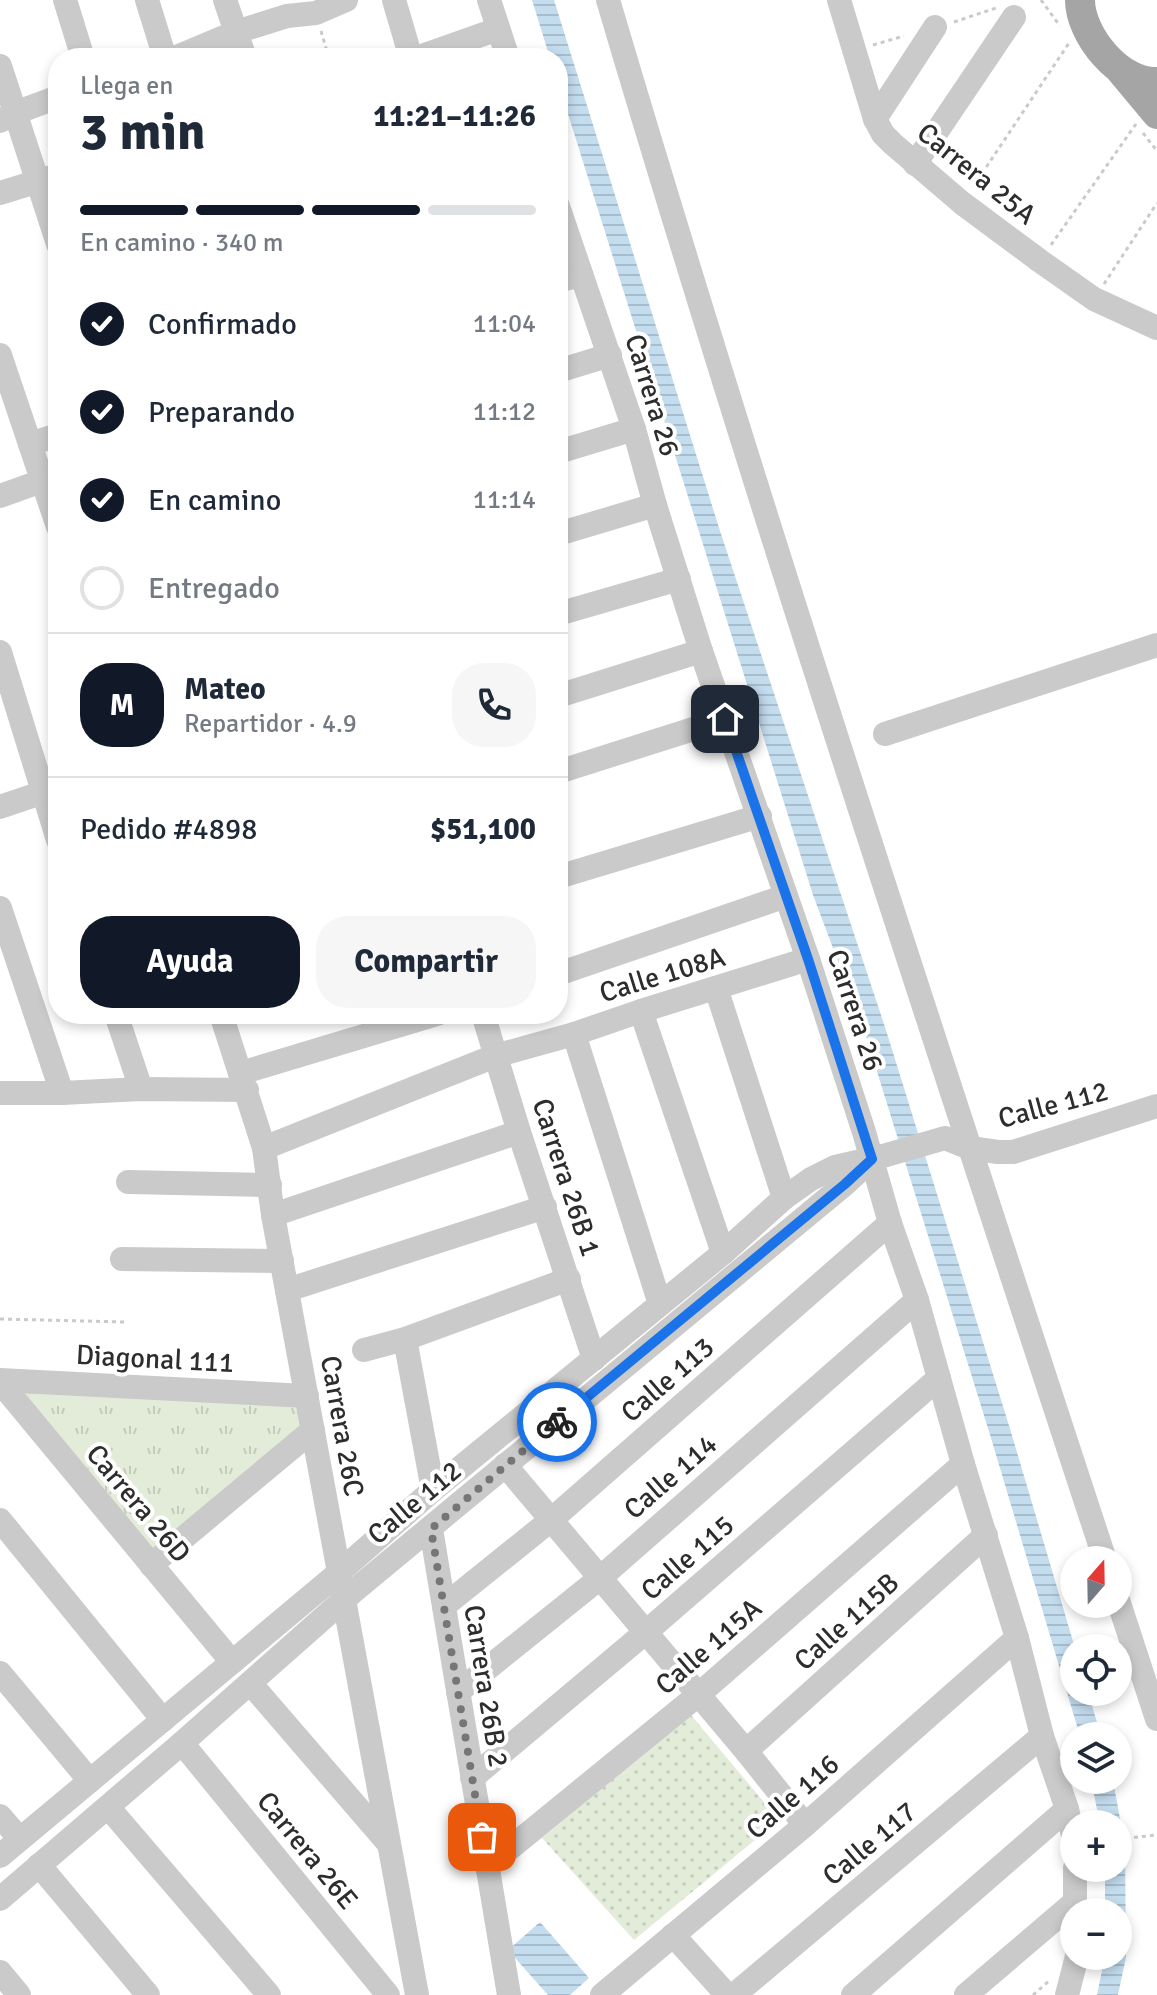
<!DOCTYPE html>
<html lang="es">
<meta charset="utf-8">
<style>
:root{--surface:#fff;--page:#f6f6f7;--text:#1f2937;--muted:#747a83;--line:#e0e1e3;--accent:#111827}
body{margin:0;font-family:Signika,sans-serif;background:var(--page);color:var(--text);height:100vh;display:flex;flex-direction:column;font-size:30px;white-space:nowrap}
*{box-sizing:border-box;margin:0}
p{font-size:26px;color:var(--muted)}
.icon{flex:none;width:44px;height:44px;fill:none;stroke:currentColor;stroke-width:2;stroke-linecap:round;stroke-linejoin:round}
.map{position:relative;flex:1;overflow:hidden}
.panel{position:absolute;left:48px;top:48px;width:520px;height:976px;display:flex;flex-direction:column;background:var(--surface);border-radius:32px;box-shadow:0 4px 12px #0003}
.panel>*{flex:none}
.needle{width:52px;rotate:20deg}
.controls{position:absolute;left:1060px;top:1546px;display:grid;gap:16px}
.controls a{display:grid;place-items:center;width:72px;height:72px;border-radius:50%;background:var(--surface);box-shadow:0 4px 12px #0003;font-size:40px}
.pin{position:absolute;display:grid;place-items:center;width:68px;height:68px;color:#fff;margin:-34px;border-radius:16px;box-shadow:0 4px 12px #0006}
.courier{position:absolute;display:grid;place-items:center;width:80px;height:80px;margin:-40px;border:6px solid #1a73e8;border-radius:50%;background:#fff;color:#222;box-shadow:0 2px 10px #0007}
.summary em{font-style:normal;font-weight:700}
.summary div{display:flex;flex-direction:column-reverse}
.summary{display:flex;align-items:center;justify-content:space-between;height:136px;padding:0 32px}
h1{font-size:52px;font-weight:700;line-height:60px}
.bar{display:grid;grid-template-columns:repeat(4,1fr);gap:12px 8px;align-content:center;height:96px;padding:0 32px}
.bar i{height:10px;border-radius:6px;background:var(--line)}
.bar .on{background:var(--accent)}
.bar p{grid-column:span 4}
.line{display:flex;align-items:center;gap:20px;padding:0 32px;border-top:2px solid var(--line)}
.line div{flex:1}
.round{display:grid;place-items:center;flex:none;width:84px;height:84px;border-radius:32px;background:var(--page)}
ol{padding:0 32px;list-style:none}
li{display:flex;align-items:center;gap:24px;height:88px}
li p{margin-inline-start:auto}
li .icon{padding:8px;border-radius:50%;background:var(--accent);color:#fff;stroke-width:4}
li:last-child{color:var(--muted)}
li i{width:44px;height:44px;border:4px solid var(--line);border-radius:50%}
.primary-button{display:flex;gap:16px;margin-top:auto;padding:16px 32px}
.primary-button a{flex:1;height:92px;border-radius:32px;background:var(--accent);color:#fff;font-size:32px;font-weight:700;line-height:92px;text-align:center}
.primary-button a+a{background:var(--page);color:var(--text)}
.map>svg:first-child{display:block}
</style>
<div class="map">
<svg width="1157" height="1995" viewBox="0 0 1157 1995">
<defs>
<pattern id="grass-tufts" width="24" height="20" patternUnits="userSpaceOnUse" patternTransform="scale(2)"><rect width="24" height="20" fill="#e3ecd9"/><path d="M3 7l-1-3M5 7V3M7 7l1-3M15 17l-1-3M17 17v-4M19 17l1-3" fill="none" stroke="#c3cbbb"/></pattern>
<pattern id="park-dots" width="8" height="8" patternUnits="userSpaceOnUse" patternTransform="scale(2)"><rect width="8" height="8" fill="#e3ecd9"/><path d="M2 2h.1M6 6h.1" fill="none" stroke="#c3cbbb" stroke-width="1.8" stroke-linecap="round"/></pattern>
<pattern id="water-rules" width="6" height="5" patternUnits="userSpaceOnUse" patternTransform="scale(2)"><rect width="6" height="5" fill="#c3dcee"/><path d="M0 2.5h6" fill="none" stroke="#a8bdcc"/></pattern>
</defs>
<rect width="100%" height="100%" fill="#fff"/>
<path fill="url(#grass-tufts)" d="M0,1382L307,1396L313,1430L151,1565Z"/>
<path fill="url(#park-dots)" d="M691,1715L779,1820L634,1940L542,1838Z"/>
<g fill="url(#water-rules)">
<path d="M532,0H554L720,531L885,1027L1011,1432L1075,1648L1074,1692H1088L1101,1736H1080L991,1438L865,1033L813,895L558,82V58H550Z"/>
<path d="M1091,1780H1113L1125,1846L1126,1957L1118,1995H1097L1105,1956H1118V1912H1105V1868H1118V1824H1100Z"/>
<path d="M540,1922L589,1978L570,1995H548L508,1950Z"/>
</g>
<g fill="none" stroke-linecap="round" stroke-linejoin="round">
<g stroke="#cacaca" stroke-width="3" stroke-dasharray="4 4" stroke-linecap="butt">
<path d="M1041,0L1060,26"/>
<path d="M954,22L996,8"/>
<path d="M321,31L329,58"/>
<path d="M873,45L904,36"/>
<path d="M1143,133L1157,151"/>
<path d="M973,187L1069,43"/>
<path d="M1051,245L1136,124"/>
<path d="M1104,284L1157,203"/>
<path d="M0,1319L125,1322"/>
<path d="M1118,1839L1157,1835"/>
<path d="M1033,1995L1050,1980"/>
</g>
<g stroke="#cacaca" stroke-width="24">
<path d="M65,0L83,58"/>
<path d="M147,0L165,58"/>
<path d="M225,0L245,58"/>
<path d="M394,0L411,58"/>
<path d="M489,0L508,58"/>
<path d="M608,0C763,523 935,1041 1105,1560"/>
<path d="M839,0L875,119L883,134L893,144L962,203L1040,261L1094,299L1157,328"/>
<path d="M174,58L236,32L287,16L316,13L346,0"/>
<path d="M416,58L498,29"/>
<path d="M0,66L58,244"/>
<path d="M875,119L935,27"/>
<path d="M0,121L15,113L58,97"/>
<path d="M915,164L1014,17"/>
<path d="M0,193L58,175"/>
<path d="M558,206L634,429L655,505L701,651L808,959L864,1132L890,1223L917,1300L963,1464L1017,1638L1042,1736L1067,1809L1074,1840"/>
<path d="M558,281L581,275"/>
<path d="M0,355L58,527"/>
<path d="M558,371L610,355"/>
<path d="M30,444L58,435"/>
<path d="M558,452L634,429"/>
<path d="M0,496L42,481"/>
<path d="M558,534L655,505"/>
<path d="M558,614L679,579"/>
<path d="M0,652L58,840"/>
<path d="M558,696L701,651"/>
<path d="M885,734L1157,645"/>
<path d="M558,772L725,719"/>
<path d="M0,807L56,788"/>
<path d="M558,877L760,816"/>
<path d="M0,908L62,1093"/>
<path d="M558,974L786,896"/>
<path d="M716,988L784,1198"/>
<path d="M641,1011L723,1253"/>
<path d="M116,1014L141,1089"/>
<path d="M221,1014L264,1148L273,1215L417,1995"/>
<path d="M483,1014L519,1132L594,1359"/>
<path d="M574,1034L660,1304"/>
<path d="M241,1073L437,1014"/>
<path d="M0,1093H62L141,1089L247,1090"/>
<path d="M264,1148L495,1056L574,1034L641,1011L808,959"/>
<path d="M128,1182L270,1185"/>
<path d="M273,1215L519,1132"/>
<path d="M122,1259L282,1261"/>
<path d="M287,1290L545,1207"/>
<path d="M405,1339L433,1490"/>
<path d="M364,1350L405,1339L569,1279"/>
<path d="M0,1380L307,1396"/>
<path d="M0,1382L232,1662"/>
<path d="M505,1465L746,1751L805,1825"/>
<path d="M0,1520L163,1720"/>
<path d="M431,1529L509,1995"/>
<path d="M151,1565L313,1430"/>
<path d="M1118,1600L1157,1719"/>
<path d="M444,1606L551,1520L890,1223"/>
<path d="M0,1673L90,1781"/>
<path d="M251,1684L388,1843"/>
<path d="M458,1692L600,1578L917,1300"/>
<path d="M182,1743L388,1995"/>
<path d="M746,1751L986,1535"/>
<path d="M472,1778L646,1632L939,1378"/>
<path d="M108,1807L269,1995"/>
<path d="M0,1816L20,1839"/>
<path d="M0,1856L329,1581L433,1490L723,1253L784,1198L811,1179L835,1167L883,1156L945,1138L970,1148L998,1152H1013L1157,1106"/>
<path d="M39,1865L148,1995"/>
<path d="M487,1867L698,1695L963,1464"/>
<path d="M1075,1868V1912"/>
<path d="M0,1899L182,1743L355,1590L845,1184L870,1161"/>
<path d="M673,1935L727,1995"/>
<path d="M0,1972L19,1995"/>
<path d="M602,1995L805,1825L1017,1638"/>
<path d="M734,1995L1042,1736"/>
<path d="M853,1995L1067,1809"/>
<path d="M966,1995L1075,1902"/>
<path d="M1067,1995L1077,1956"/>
</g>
<g stroke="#a5a5a5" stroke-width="30">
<path d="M1080,0C1080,35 1120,84 1157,82"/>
<path d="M1122,72L1157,114"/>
</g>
</g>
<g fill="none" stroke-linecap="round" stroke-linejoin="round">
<path stroke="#767676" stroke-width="8" stroke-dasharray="0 14.4" d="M482,1837L431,1529L557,1422"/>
<path stroke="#1a73e8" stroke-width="10" d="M557,1422L845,1184L872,1159L808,959L725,719"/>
</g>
<g text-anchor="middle" stroke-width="8" stroke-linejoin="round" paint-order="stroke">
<g font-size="28" fill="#2d2d2d" stroke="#fff">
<text transform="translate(977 173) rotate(39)" y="10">Carrera 25A</text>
<text transform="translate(653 395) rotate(73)" y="10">Carrera 26</text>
<text transform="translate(662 974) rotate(-17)" y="10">Calle 108A</text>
<text transform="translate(856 1010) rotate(72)" y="10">Carrera 26</text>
<text transform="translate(1053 1104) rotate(-15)" y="10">Calle 112</text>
<text transform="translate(567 1177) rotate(72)" y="10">Carrera 26B 1</text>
<text transform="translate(155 1358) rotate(3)" y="10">Diagonal 111</text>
<text transform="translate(667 1379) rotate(-41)" y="10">Calle 113</text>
<text transform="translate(343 1426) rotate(80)" y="10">Carrera 26C</text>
<text transform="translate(670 1476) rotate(-41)" y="10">Calle 114</text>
<text transform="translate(414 1502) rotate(-40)" y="10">Calle 112</text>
<text transform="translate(139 1503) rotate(50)" y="10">Carrera 26D</text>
<text transform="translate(687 1557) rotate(-41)" y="10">Calle 115</text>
<text transform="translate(846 1621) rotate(-42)" y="10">Calle 115B</text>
<text transform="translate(708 1646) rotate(-41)" y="10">Calle 115A</text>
<text transform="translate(487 1686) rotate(81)" y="10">Carrera 26B 2</text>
<text transform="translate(792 1796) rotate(-41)" y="10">Calle 116</text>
<text transform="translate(869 1843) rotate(-40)" y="10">Calle 117</text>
<text transform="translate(308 1850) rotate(51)" y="10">Carrera 26E</text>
</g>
</g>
</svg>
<div class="controls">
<a><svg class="needle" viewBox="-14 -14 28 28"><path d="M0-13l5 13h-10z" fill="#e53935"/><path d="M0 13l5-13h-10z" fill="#747a83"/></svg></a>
<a><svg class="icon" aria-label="locate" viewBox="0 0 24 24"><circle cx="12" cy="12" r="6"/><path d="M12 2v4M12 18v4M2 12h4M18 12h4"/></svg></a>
<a><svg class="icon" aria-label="layers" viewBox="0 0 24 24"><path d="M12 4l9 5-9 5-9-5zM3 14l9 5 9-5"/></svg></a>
<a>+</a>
<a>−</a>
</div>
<div class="pin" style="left:482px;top:1837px;background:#ea580c"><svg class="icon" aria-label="bag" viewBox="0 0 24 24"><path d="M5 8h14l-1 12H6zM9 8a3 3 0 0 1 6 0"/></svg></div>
<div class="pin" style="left:725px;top:719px;background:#1f2937"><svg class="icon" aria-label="home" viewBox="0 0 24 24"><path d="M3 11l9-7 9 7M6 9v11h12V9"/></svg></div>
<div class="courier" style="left:557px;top:1422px"><svg class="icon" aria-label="bike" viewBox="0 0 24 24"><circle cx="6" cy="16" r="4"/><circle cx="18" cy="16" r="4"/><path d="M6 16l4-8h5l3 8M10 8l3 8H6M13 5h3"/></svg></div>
<section class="panel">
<div class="summary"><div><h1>3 min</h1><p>Llega en</p></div><em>11:21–11:26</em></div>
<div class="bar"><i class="on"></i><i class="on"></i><i class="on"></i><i></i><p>En camino · 340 m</p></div>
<ol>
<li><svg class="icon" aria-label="check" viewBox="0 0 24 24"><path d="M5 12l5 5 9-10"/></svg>Confirmado<p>11:04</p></li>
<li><svg class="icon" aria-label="check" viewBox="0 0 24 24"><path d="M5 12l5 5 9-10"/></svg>Preparando<p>11:12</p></li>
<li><svg class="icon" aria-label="check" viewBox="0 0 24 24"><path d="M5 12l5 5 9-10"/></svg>En camino<p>11:14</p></li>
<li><i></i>Entregado</li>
</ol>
<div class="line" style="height:144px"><b class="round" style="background:var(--accent);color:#fff">M</b><div><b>Mateo</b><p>Repartidor · 4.9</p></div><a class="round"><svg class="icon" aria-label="phone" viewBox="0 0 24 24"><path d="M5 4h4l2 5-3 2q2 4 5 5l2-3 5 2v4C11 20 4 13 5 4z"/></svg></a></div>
<div class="line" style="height:104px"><div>Pedido #4898</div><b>$51,100</b></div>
<div class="primary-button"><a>Ayuda</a><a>Compartir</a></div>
</section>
</div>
